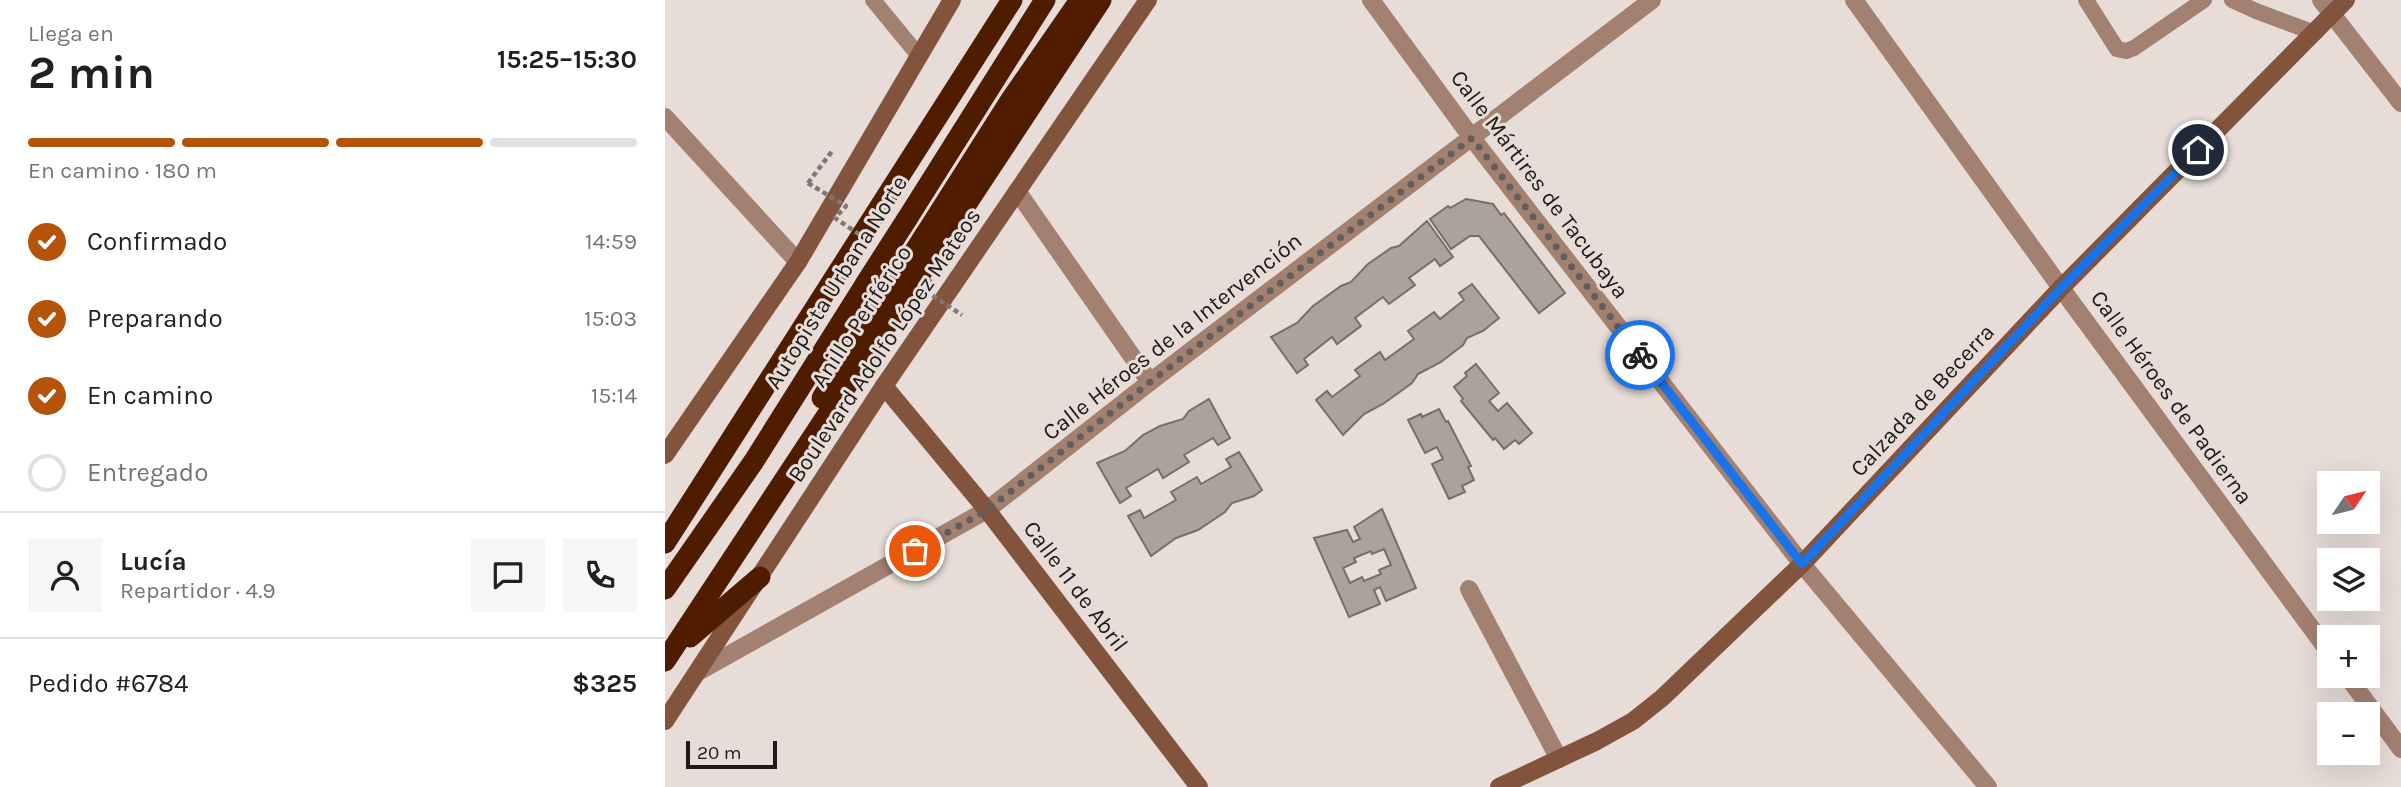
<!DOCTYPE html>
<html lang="es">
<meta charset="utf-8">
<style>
:root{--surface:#fff;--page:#f6f6f6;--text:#202124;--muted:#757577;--line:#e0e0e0;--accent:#b45309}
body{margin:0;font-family:Karla,sans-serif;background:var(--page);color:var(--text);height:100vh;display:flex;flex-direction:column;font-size:26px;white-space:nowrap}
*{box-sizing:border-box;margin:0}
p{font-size:23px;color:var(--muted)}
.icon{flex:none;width:38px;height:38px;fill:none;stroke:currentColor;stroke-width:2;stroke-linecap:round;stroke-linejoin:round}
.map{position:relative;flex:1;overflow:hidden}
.side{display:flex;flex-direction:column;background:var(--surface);width:665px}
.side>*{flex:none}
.needle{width:46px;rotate:55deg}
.buttons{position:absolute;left:1652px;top:471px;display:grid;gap:14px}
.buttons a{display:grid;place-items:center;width:63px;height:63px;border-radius:0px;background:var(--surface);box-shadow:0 7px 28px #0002;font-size:35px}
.scale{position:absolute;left:21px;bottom:18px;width:91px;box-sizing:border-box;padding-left:7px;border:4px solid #1e1a18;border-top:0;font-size:19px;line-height:24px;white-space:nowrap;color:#1e1a18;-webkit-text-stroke:5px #e7dcd7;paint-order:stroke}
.pin{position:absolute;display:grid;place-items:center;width:60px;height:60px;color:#fff;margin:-30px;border:4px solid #fff;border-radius:50%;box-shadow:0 2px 7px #0007}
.courier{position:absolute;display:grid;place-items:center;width:70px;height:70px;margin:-35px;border:5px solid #1a73e8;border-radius:50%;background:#fff;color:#222;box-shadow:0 2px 9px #0007}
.headline em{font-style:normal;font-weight:700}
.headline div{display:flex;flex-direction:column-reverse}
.headline{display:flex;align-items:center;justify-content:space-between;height:119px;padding:0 28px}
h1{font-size:46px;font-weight:700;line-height:52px}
.bar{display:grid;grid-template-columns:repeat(4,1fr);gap:10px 7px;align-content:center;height:84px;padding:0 28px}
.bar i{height:9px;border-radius:5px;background:var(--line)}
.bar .active{background:var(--accent)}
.bar p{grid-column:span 4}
.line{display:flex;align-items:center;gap:18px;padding:0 28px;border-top:2px solid var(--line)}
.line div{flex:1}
.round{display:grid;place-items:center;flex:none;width:74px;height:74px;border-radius:0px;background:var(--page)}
ol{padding:0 28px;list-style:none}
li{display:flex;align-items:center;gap:21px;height:77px}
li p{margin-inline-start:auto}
li .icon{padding:7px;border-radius:50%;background:var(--accent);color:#fff;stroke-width:4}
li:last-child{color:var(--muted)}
li i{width:38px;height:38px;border:4px solid var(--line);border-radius:50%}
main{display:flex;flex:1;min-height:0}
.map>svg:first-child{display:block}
</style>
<main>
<section class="side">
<div class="headline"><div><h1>2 min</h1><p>Llega en</p></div><em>15:25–15:30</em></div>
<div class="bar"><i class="active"></i><i class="active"></i><i class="active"></i><i></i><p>En camino · 180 m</p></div>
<ol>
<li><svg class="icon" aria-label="check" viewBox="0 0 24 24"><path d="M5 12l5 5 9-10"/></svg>Confirmado<p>14:59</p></li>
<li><svg class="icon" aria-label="check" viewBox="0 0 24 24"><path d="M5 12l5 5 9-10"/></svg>Preparando<p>15:03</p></li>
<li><svg class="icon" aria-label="check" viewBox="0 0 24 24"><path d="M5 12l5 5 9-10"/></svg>En camino<p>15:14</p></li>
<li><i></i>Entregado</li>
</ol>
<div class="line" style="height:126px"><a class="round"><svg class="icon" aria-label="person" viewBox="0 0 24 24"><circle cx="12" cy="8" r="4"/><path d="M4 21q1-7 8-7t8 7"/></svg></a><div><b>Lucía</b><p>Repartidor · 4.9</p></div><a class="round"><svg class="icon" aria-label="chat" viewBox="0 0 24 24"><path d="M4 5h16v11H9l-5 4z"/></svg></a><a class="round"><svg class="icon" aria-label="phone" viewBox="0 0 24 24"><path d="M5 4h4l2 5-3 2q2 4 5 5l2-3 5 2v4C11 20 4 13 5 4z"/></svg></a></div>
<div class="line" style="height:91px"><div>Pedido #6784</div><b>$325</b></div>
</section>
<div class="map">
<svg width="1736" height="787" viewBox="0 0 1736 787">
<rect width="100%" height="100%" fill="#e7dcd7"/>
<g fill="#aca29d" stroke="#786e69" stroke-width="2" fill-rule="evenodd">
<path d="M801,199L828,204L836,215L839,213L900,293L874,313L814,236H805L786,249L765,219L783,206L785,208Z"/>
<path d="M762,221L788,257L775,266L770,259L744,278L750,285L724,304L718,297L690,318L696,326L672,344L667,337L639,359L643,365L632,373L606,337L632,323L648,306L676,286L686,282L703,264L726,248L734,246Z"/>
<path d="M807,284L834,318L818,331L802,338L798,345L776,362L753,374L747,383L718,404L699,414L678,435L651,400L662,391L667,397L695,376L690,370L715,352L720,360L749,339L743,331L769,312L775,319L799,300L794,293Z"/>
<path d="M811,364L834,393L824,401L833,411L842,403L867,433L854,444L850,440L839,449L830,438L828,440L796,401L798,399L789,387L802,376L800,373Z"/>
<path d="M544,399L565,438L553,445L548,438L519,455L524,462L498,478L493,469L461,488L466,496L455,503L432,463L460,451L478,435L495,426L518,419L524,411Z"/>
<path d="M774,409L781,422L783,421L806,466L803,467L809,480L797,486L800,492L784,499L767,464L778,459L772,447L760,453L743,420L756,414L757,417Z"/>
<path d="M574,452L597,490L589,496L567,503L560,512L533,530L511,538L486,556L463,516L475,510L479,518L511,500L506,492L532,477L536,484L566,467L561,459Z"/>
<path d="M717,509L751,588L721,601L715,587L709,590L715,604L684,617L649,538L682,530L688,542L695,539L689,527ZM719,549L726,565L714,570L716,574L699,581L697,577L685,583L678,568L691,562L689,558L706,551L707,554Z"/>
</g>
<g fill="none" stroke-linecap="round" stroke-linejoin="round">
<path stroke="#807875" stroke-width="4.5" stroke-dasharray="5 3.5" stroke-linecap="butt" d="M143,183L168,150"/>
<g stroke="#a38171" stroke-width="16">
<path d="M208,0L254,56"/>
<path d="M1421,0L1452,49L1461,51L1469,48L1539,0"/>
<path d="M1567,0L1591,11L1650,33"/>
</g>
<g stroke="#a38171" stroke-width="18">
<path d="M706,0L807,138L1137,564L1323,787"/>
<path d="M1189,0L1396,288L1664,652"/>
<path d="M1656,0L1736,103"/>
<path d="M0,117L133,262"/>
<path d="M352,191L485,382"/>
<path d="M804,589L894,759"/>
<path d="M33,672L322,510L485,382L987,0"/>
<path d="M1682,676L1736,749"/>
</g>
<g stroke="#83543d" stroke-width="18">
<path d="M219,386L322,510L534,787"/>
<path d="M0,455L133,262L287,0"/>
<path d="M0,721L219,386L483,0"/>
<path d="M834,787L932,741L968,721L997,698L1137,564L1396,288L1681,0"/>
</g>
<g stroke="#4f1c00" stroke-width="21">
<path d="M242,219L380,0"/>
<path d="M260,235L345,101L415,0"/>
<path d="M157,398L228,285"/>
<path d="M0,543L347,0"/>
<path d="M0,589L89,461L201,283"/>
<path d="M25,637L95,577"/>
<path d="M0,661L436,0"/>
</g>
<g stroke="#807875" stroke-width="4.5" stroke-dasharray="5 3.5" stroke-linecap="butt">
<path d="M143,183L181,206L170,218L201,239"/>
<path d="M261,279L265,281L259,290L297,315"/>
</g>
<g stroke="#4f1c00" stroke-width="21">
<path d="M201,283L242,219"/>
<path d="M228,285L260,235"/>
</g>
</g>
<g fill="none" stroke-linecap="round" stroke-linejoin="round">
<path stroke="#645e5b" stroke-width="7" stroke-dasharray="0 12.6" d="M250,551L322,510L485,382L807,138L975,355"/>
<path stroke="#1a73e8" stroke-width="9" d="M975,355L1137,564L1396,288L1533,150"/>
</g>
<g text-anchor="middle" stroke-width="6" stroke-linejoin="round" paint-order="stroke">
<g font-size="23" fill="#1e1a18" stroke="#e7dcd7">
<text transform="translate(875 184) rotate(53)" y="8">Calle Mártires de Tacubaya</text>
<text transform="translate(171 282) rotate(-58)" y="8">Autopista Urbana Norte</text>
<text transform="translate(196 316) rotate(-57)" y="8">Anillo Periférico</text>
<text transform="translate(507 336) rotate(-38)" y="8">Calle Héroes de la Intervención</text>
<text transform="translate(219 345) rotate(-56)" y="8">Boulevard Adolfo López Mateos</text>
<text transform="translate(1507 397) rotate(54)" y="8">Calle Héroes de Padierna</text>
<text transform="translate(1257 400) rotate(-47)" y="8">Calzada de Becerra</text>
<text transform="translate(411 586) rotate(53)" y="8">Calle 11 de Abril</text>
</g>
</g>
</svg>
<div class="buttons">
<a><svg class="needle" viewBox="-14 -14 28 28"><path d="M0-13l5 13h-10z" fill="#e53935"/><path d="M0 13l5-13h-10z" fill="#757577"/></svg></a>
<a><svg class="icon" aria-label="layers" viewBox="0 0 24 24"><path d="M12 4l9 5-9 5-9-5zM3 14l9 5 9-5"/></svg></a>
<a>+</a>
<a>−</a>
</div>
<div class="scale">20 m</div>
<div class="pin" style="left:250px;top:551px;background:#ea580c"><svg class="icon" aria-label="bag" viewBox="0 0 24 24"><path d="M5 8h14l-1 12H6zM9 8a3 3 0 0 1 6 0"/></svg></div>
<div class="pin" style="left:1533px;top:150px;background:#1f2937"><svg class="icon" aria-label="home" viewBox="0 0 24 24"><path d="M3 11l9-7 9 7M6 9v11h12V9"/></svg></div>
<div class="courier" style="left:975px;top:355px"><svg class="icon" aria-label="bike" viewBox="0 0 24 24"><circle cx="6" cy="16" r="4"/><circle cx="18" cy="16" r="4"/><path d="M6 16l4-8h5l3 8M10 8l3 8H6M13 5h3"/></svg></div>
</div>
</main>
